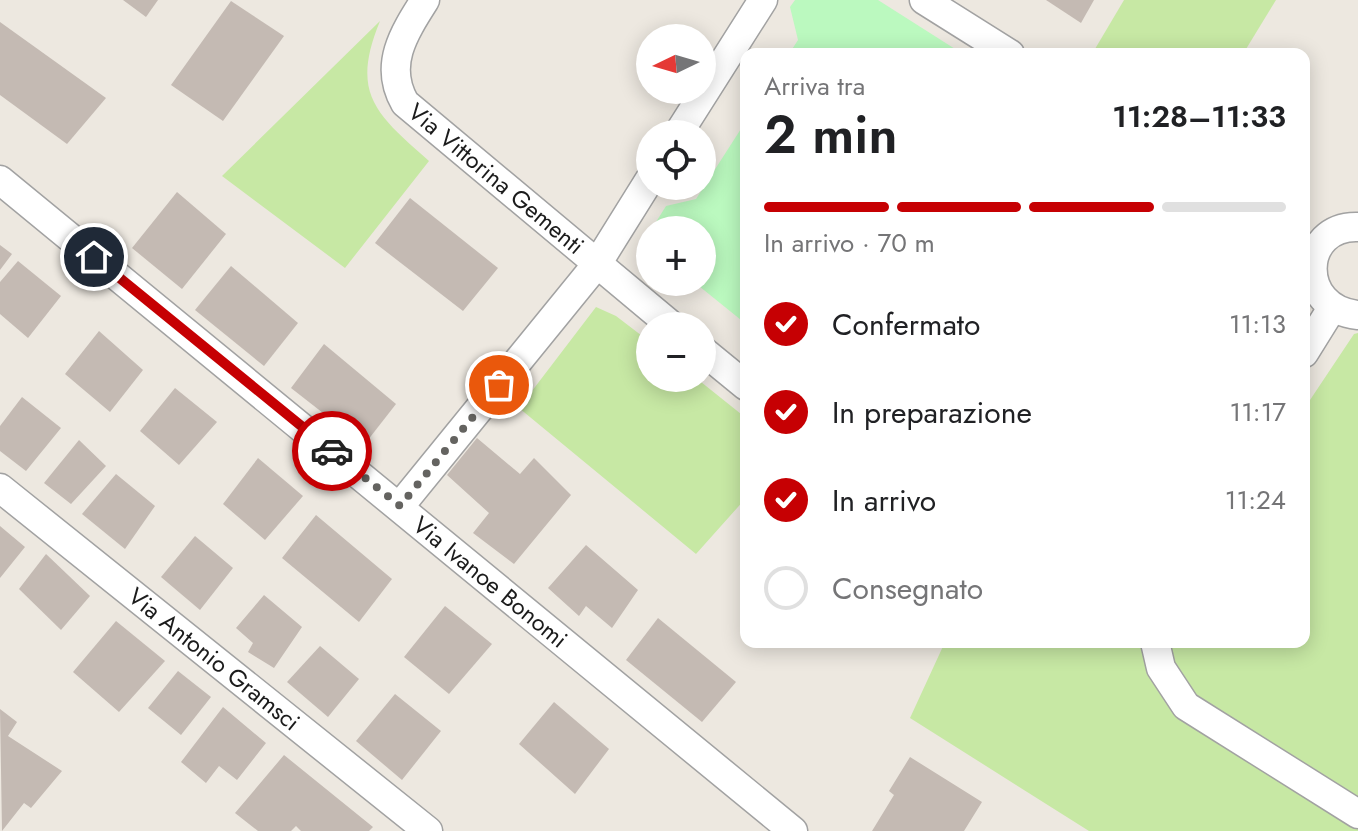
<!DOCTYPE html>
<html lang="it">
<meta charset="utf-8">
<style>
:root{--surface:#fff;--page:#f2f2f2;--text:#202124;--muted:#757577;--line:#e0e0e0;--accent:#c60003}
body{margin:0;font-family:Jost,sans-serif;background:var(--page);color:var(--text);height:100vh;display:flex;flex-direction:column;font-size:30px;white-space:nowrap}
*{box-sizing:border-box;margin:0}
p{font-size:26px;color:var(--muted)}
.icon{flex:none;width:44px;height:44px;fill:none;stroke:currentColor;stroke-width:2;stroke-linecap:round;stroke-linejoin:round}
.map{position:relative;flex:1;overflow:hidden}
.details{position:absolute;left:740px;top:48px;width:570px;height:600px;display:flex;flex-direction:column;background:var(--surface);border-radius:16px;box-shadow:0 4px 20px #0003}
.details>*{flex:none}
.needle{width:52px;rotate:265deg}
.buttons{position:absolute;left:636px;top:24px;display:grid;gap:16px}
.buttons a{display:grid;place-items:center;width:80px;height:80px;border-radius:50%;background:var(--surface);box-shadow:0 4px 20px #0003;font-size:40px}
.pin{position:absolute;display:grid;place-items:center;width:68px;height:68px;color:#fff;margin:-34px;border:4px solid #fff;border-radius:50%;box-shadow:0 2px 8px #0007}
.courier{position:absolute;display:grid;place-items:center;width:80px;height:80px;margin:-40px;border:6px solid #c60003;border-radius:50%;background:#fff;color:#222;box-shadow:0 2px 10px #0007}
.head em{font-style:normal;font-weight:600}
.head div{display:flex;flex-direction:column-reverse}
.head{display:flex;align-items:center;justify-content:space-between;height:136px;padding:0 24px}
h1{font-size:52px;font-weight:600;line-height:60px}
.bar{display:grid;grid-template-columns:repeat(4,1fr);gap:12px 8px;align-content:center;height:96px;padding:0 24px}
.bar i{height:10px;border-radius:6px;background:var(--line)}
.bar .active{background:var(--accent)}
.bar p{grid-column:span 4}
ol{padding:0 24px;list-style:none}
li{display:flex;align-items:center;gap:24px;height:88px}
li p{margin-inline-start:auto}
li .icon{padding:8px;border-radius:50%;background:var(--accent);color:#fff;stroke-width:4}
li:last-child{color:var(--muted)}
li i{width:44px;height:44px;border:4px solid var(--line);border-radius:50%}
.map>svg:first-child{display:block}
</style>
<div class="map">
<svg width="1358" height="831" viewBox="0 0 1358 831">
<rect width="100%" height="100%" fill="#ede8e0"/>
<g fill="#c7e8a4">
<path d="M1124,0H1276L1243,54H1092Z"/>
<path d="M380,21C350,94 376,114 429,161L345,268L222,176Z"/>
<path d="M596,307L616,316L650,342V378H696L746,418V498L696,554L519,408Z"/>
<path d="M1358,333V831H1089L910,718L945,642H1304V409L1354,334Z"/>
</g>
<g fill="#bbf9bf">
<path d="M795,0H878L963,54H789L798,40L790,7Z"/>
<path d="M746,121V324L694,282H702V230H651L666,206L696,199Z"/>
<path d="M650,232V276L637,259Z"/>
</g>
<g fill="#c4bab3">
<path d="M123,0H158L146,17Z"/>
<path d="M1046,0H1094L1081,23Z"/>
<path d="M231,1L284,36L223,121L171,85Z"/>
<path d="M0,22L106,98L67,144L0,95Z"/>
<path d="M177,192L226,234L182,289L132,248Z"/>
<path d="M410,198L498,268L463,311L375,243Z"/>
<path d="M0,245L12,254L0,270Z"/>
<path d="M18,261L61,296L28,338L0,314V282Z"/>
<path d="M231,266L298,323L264,366L195,310Z"/>
<path d="M99,331L143,370L110,412L65,374Z"/>
<path d="M324,344L396,404L364,445L291,388Z"/>
<path d="M175,388L217,422L179,465L140,431Z"/>
<path d="M22,397L61,428L26,471L0,451V426Z"/>
<path d="M477,438L520,474L534,458L571,495L514,564L473,533L489,513L447,475Z"/>
<path d="M79,440L106,466L71,504L44,483Z"/>
<path d="M258,458L303,496L265,540L223,504Z"/>
<path d="M116,474L155,506L125,549L82,514Z"/>
<path d="M316,515L392,579L359,622L282,558Z"/>
<path d="M0,526L25,547L0,578Z"/>
<path d="M195,536L233,568L200,610L161,577Z"/>
<path d="M586,545L638,590L612,628L586,606L579,616L548,588Z"/>
<path d="M46,554L90,596L61,630L19,589Z"/>
<path d="M264,595L302,627L274,668L248,652L253,643L236,628Z"/>
<path d="M445,606L492,644L449,694L404,657Z"/>
<path d="M658,618L736,682L702,722L626,660Z"/>
<path d="M116,621L165,661L119,712L73,672Z"/>
<path d="M320,646L359,679L328,717L287,682Z"/>
<path d="M178,671L211,697L181,735L148,708Z"/>
<path d="M395,694L441,731L402,780L356,741Z"/>
<path d="M554,702L609,749L575,794L519,744Z"/>
<path d="M223,707L266,743L237,780L219,766L206,783L181,762Z"/>
<path d="M0,709L17,722L8,736L62,771L31,808L24,803L2,831Z"/>
<path d="M284,755L373,827L369,831H301L296,826L291,831H258L235,813Z"/>
<path d="M910,757L982,802L964,831H872L894,795L889,791Z"/>
</g>
<g fill="none" stroke-linecap="round" stroke-linejoin="round">
<defs>
<g id="minor">
<path id="s1" d="M425,0C404,33 383,65 405,103L672,326"/>
<path d="M924,0L1010,54"/>
<path d="M678,134L763,0"/>
<path id="s2" d="M0,180L793,831"/>
<path d="M1358,227C1299,225 1296,309 1358,315"/>
<path d="M702,350L746,386"/>
<path d="M1304,353L1332,308"/>
<path id="s3" d="M0,488L428,831"/>
<path d="M400,506L597,264L650,179"/>
<path d="M1155,642L1161,668L1186,706L1358,814"/>
</g>
</defs>
<use href="#minor" stroke="#a2a2a2" stroke-width="31"/>
<use href="#minor" stroke="#fff" stroke-width="28"/>
</g>
<g fill="none" stroke-linecap="round" stroke-linejoin="round">
<path stroke="#646360" stroke-width="8" stroke-dasharray="0 14.4" d="M332,451L400,506L499,385"/>
<path stroke="#c60003" stroke-width="10" d="M94,257L332,451"/>
</g>
<g text-anchor="middle" stroke-width="7" stroke-linejoin="round" paint-order="stroke">
<g font-size="24" fill="#1b1b1b" stroke="#fff">
<text dy="8" stroke="none"><textPath href="#s1" startOffset="230">Via Vittorina Gementi</textPath></text>
<text dy="8" stroke="none"><textPath href="#s2" startOffset="634">Via Ivanoe Bonomi</textPath></text>
<text dy="8" stroke="none"><textPath href="#s3" startOffset="274">Via Antonio Gramsci</textPath></text>
</g>
</g>
</svg>
<div class="buttons">
<a><svg class="needle" viewBox="-14 -14 28 28"><path d="M0-13l5 13h-10z" fill="#e53935"/><path d="M0 13l5-13h-10z" fill="#757577"/></svg></a>
<a><svg class="icon" aria-label="locate" viewBox="0 0 24 24"><circle cx="12" cy="12" r="6"/><path d="M12 2v4M12 18v4M2 12h4M18 12h4"/></svg></a>
<a>+</a>
<a>−</a>
</div>
<div class="pin" style="left:499px;top:385px;background:#ea580c"><svg class="icon" aria-label="bag" viewBox="0 0 24 24"><path d="M5 8h14l-1 12H6zM9 8a3 3 0 0 1 6 0"/></svg></div>
<div class="pin" style="left:94px;top:257px;background:#1f2937"><svg class="icon" aria-label="home" viewBox="0 0 24 24"><path d="M3 11l9-7 9 7M6 9v11h12V9"/></svg></div>
<div class="courier" style="left:332px;top:451px"><svg class="icon" aria-label="car" viewBox="0 0 24 24"><path d="M5 17H2v-5l4-1 3-4h7l3 4 3 1v5h-3M9 17h6M6 11h13"/><circle cx="7" cy="17" r="2"/><circle cx="17" cy="17" r="2"/></svg></div>
<section class="details">
<div class="head"><div><h1>2 min</h1><p>Arriva tra</p></div><em>11:28–11:33</em></div>
<div class="bar"><i class="active"></i><i class="active"></i><i class="active"></i><i></i><p>In arrivo · 70 m</p></div>
<ol>
<li><svg class="icon" aria-label="check" viewBox="0 0 24 24"><path d="M5 12l5 5 9-10"/></svg>Confermato<p>11:13</p></li>
<li><svg class="icon" aria-label="check" viewBox="0 0 24 24"><path d="M5 12l5 5 9-10"/></svg>In preparazione<p>11:17</p></li>
<li><svg class="icon" aria-label="check" viewBox="0 0 24 24"><path d="M5 12l5 5 9-10"/></svg>In arrivo<p>11:24</p></li>
<li><i></i>Consegnato</li>
</ol>
</section>
</div>
